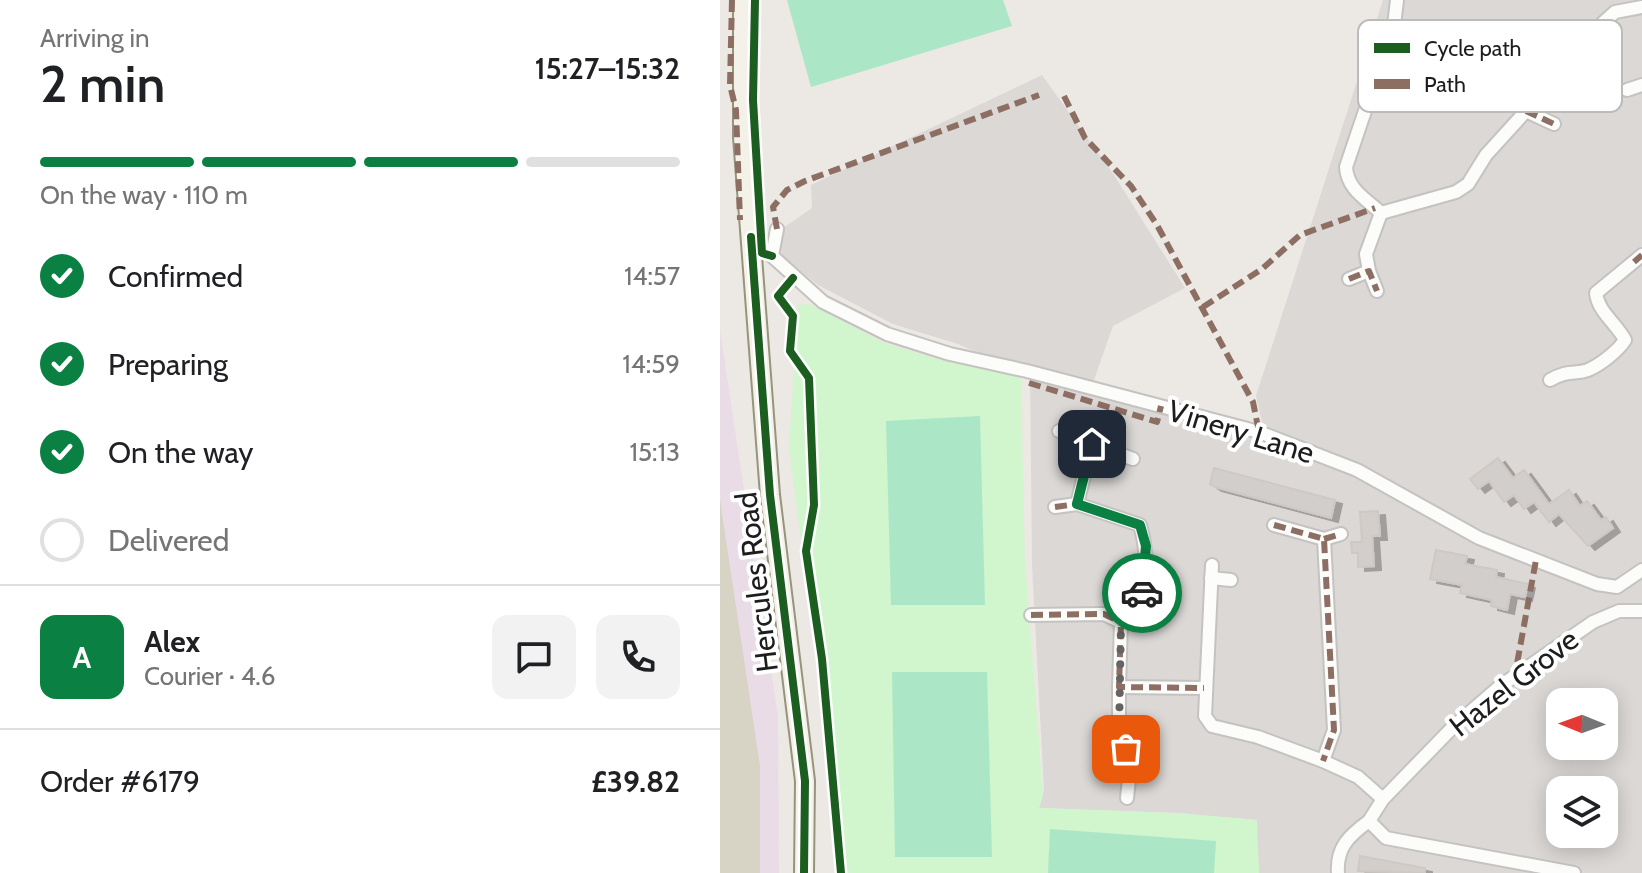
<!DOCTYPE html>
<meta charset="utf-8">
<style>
:root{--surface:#fff;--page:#f2f2f2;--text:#202124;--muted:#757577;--line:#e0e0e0;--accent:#0b8043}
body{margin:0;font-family:Cabin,sans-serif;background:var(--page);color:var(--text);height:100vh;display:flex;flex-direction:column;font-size:30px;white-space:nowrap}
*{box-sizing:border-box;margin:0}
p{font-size:26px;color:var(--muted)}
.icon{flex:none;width:44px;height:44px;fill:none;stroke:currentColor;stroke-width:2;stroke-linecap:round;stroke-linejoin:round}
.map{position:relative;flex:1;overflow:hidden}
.details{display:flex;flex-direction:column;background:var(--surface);width:720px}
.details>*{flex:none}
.needle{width:52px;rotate:271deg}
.fabs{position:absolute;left:826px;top:688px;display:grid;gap:16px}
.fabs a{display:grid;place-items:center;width:72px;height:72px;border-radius:16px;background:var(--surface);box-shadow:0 4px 20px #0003;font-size:40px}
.pin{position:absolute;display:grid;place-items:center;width:68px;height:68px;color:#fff;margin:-34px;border-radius:16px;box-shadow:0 4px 12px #0006}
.courier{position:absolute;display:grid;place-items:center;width:80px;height:80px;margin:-40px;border:6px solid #0b8043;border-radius:50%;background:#fff;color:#222;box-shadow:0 2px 10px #0007}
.head em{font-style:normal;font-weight:600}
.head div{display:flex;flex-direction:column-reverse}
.head{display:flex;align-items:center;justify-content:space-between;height:136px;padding:0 40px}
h1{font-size:52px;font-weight:600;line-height:60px}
.bar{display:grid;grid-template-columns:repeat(4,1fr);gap:12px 8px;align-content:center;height:96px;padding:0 40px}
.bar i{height:10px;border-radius:6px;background:var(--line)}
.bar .active{background:var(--accent)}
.bar p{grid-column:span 4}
.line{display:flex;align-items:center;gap:20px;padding:0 40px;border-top:2px solid var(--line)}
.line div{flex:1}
.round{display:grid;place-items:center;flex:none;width:84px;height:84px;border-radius:16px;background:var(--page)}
ol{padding:0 40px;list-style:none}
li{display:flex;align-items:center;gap:24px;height:88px}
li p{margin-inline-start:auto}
li .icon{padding:8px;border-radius:50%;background:var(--accent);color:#fff;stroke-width:4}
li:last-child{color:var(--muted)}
li i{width:44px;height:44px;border:4px solid var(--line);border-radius:50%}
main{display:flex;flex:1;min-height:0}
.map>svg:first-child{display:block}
</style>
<main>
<section class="details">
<div class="head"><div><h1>2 min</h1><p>Arriving in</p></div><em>15:27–15:32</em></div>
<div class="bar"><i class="active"></i><i class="active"></i><i class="active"></i><i></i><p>On the way · 110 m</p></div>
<ol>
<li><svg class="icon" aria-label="check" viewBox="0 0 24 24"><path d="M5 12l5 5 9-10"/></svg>Confirmed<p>14:57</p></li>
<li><svg class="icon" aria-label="check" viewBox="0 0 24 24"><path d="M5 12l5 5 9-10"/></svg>Preparing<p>14:59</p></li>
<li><svg class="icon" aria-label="check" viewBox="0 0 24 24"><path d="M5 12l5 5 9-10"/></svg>On the way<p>15:13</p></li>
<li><i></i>Delivered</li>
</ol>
<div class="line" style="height:144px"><b class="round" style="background:var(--accent);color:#fff">A</b><div><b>Alex</b><p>Courier · 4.6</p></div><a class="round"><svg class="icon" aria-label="chat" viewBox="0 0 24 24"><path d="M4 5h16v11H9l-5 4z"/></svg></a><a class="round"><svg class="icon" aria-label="phone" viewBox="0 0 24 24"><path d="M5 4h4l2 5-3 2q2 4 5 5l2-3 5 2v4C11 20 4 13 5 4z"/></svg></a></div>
<div class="line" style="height:104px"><div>Order #6179</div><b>£39.82</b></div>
</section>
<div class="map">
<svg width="922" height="873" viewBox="0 0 922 873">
<defs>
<filter id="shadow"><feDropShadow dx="7" dy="4" stdDeviation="0" flood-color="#0004"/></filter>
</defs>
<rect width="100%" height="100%" fill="#ece8e4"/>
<path fill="#dbd8d6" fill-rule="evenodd" d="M663,0H922V873H539L536,820L458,813L319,808L324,790L312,565L310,367L273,360L238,344L173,324L98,285L62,256L59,231L92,208L91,185L322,75L394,175L465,288L393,326L369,394L547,443L536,396ZM840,702H884V746H840ZM840,790H884V834H840Z"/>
<path fill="#eadce6" d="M0,330L58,717L59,873H0Z"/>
<path fill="#d7d3c5" d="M0,500L40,766V873H0Z"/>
<path fill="#d1f5cc" d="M90,304L164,343L225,361L298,373L301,380L305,564L323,795L319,808L458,813L537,820L539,873H117L96,656L69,447L78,305Z"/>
<g fill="#abe7c6">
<path d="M67,0H283L292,26L91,87Z"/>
<path d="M260,416L265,605H171L166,421Z"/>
<path d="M172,672H267L272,857H175Z"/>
<path d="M330,829L496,841L494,873H328Z"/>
</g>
<g fill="#d2cecb" stroke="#cfc9c5" stroke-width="2" filter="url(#shadow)">
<path d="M778,458L793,478L804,470L829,504L849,490L860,506L867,501L881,520L886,517L893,528L868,546L839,514L829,522L814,502L804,509L794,495L784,502L769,481L758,489L750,479Z"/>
<path d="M494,468L615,500L611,518L495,487L490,484Z"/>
<path d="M658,511L660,536H652L654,566L638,567V553H632L631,542H642L640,512Z"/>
<path d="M716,550L747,556L745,564L777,570L776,577L808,584L805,597L790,594L787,610L771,606L772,600L740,593L742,585L710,579Z"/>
<path d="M640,856L705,868V873L638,871Z"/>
</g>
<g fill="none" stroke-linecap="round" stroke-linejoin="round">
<defs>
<g id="street">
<path d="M907,90L922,85"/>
<path d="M806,111L834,124"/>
<path d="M661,213L736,192L748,184L766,155L806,111L821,63L829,55L864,40L895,12L922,7"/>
<path d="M57,229L52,256L103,302L167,334L230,354L307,371L539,432L637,470L759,538L877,584L897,587L922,570"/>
<path d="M649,271L646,254L661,213C646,199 627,189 626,167L674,25L677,0"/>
<path d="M629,279L649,271L657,291"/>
<path d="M830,380C849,369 855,375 868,370C880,365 898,351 905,340C897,324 878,312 876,293L922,255"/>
<path d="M339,431L372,444"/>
<path d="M357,504L372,444L413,459"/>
<path d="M335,507L357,504L420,525C430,559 428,598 401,622L399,687L484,688"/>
<path d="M554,525L604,539L614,730L603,761"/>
<path d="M604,539L621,534"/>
<path d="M492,565L485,716L492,726L538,737L603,761L638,777L663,799"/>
<path d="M491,578L511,580"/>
<path d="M311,615L384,614L401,622"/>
<path d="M399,687V734L411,761L407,798"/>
<path d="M618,873C616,847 630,835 649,821"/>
<path d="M854,873L666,838L649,821L663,799L734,726L779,687L873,622L899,611H922"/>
</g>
<path id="secondary" d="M23,0V137L50,495L85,781L84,873"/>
</defs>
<use href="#street" stroke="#c4c3c1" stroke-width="16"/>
<use href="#secondary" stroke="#96947c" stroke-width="22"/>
<use href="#street" stroke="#fcfcfb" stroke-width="12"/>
<use href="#secondary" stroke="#f4f2e8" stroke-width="18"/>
<g stroke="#8d6e63" stroke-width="6" stroke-dasharray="12 6" stroke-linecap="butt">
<path d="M12,0L10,85L16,110L20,220"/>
<path d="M344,96L365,138L411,186L437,225L533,402L539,432"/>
<path d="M806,111L834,124"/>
<path d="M57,229L53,207L67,190L85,181L319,95"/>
<path d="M914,262L922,255"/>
<path d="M629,279L649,271L657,291"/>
<path d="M483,307L542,269L580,235L655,208"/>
<path d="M309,383L437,422L441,406"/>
<path d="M335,507L357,504L420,525C430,559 428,598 401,622L399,687L484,688"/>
<path d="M554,525L604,539L614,730L603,761"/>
<path d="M604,539L621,534"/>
<path d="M311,615L384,614L401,622"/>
<path d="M794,680L816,560"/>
</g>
<defs>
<g id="cycleway">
<path d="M35,0L33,100L42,253L52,256"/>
<path d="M31,237L50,495L85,781L84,873"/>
<path d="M73,278L58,296L73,316L70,351L89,378L94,505L86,551L102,659L121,873"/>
</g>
</defs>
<use href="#cycleway" stroke="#fff" stroke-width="13"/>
<use href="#cycleway" stroke="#1b5e20" stroke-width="8"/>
</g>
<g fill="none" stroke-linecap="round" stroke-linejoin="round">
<path stroke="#656463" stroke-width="8" stroke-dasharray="0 14.4" d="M406,749L399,734L401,622L415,610L422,593"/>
<path stroke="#0b8043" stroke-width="10" d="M372,444L357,504L420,525L426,546L422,593"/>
</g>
<g text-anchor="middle" stroke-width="8" stroke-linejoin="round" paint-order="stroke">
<g font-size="30" fill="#1d1d1d" stroke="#fff">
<text transform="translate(521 432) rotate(17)" y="10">Vinery Lane</text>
<text transform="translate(37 582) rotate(-97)" y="10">Hercules Road</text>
<text transform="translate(794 683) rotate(-38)" y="10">Hazel Grove</text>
</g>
</g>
<rect x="638" y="20" width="264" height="92" rx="12" fill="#fff" stroke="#bbb" stroke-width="2"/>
<rect x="654" y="43" width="36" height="10" fill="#1b5e20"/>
<rect x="654" y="79" width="36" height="10" fill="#8d6e63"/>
<g font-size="22" fill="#1d1d1d">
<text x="704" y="56">Cycle path</text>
<text x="704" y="92">Path</text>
</g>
</svg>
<div class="fabs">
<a><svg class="needle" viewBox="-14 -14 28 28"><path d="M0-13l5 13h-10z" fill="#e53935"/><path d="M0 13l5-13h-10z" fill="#757577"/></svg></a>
<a><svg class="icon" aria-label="layers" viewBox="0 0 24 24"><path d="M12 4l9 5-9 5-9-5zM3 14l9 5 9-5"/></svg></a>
</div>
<div class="pin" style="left:406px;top:749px;background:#ea580c"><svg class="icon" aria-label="bag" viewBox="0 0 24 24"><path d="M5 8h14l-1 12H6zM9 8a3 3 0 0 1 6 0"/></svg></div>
<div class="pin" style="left:372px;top:444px;background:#1f2937"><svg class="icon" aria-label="home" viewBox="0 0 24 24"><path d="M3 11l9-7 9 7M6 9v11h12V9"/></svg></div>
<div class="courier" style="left:422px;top:593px"><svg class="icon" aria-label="car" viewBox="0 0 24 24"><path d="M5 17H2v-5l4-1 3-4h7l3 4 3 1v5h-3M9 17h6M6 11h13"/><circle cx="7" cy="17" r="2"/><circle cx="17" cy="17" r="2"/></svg></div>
</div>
</main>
